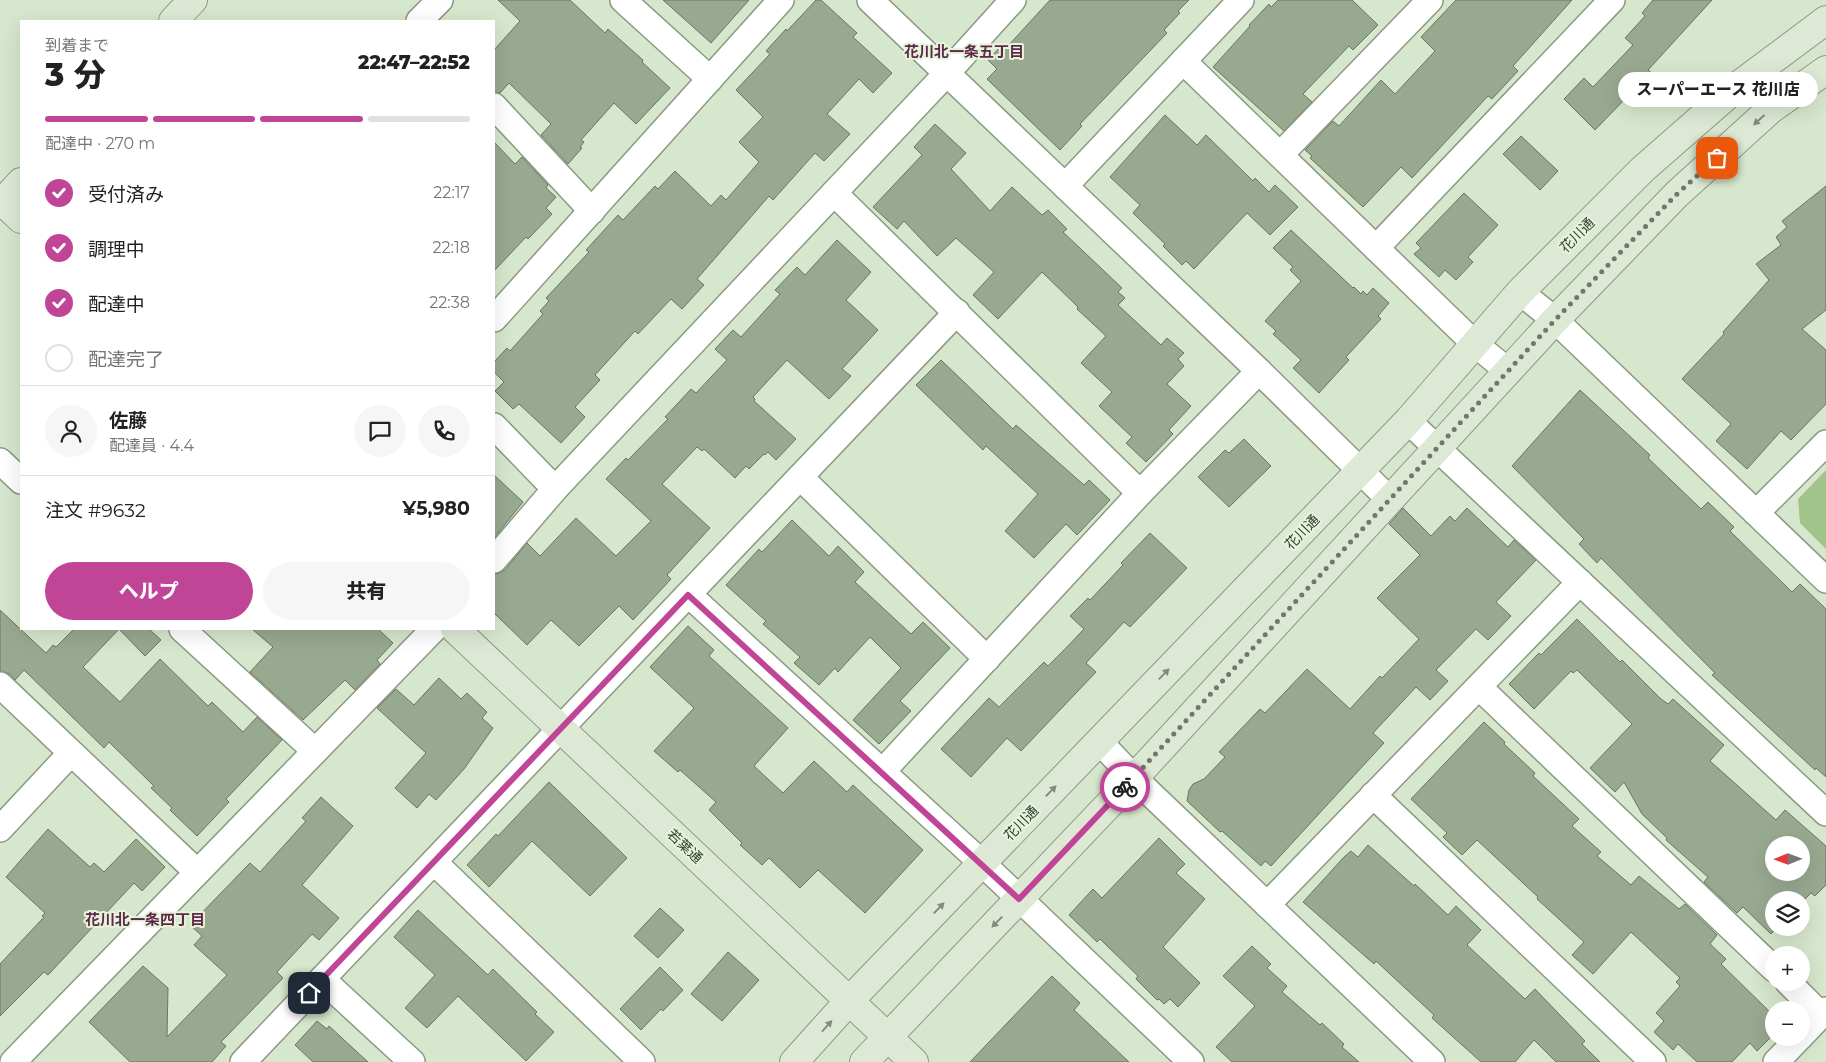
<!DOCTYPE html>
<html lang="ja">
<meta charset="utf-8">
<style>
:root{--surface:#fff;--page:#f6f6f6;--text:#222;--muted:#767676;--line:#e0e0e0;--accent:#c04596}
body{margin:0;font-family:Montserrat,"Noto Sans JP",sans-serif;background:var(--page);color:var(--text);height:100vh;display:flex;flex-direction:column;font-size:19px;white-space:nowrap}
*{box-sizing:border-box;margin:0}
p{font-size:16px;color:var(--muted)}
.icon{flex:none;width:28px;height:28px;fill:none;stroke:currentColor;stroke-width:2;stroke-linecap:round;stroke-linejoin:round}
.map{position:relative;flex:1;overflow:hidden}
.drawer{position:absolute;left:20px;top:20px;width:475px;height:610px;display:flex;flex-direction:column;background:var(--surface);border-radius:0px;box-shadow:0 5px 20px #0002}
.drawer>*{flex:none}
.needle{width:32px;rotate:269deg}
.controls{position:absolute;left:1765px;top:836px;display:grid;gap:10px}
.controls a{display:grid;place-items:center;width:45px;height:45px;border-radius:50%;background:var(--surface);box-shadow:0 5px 20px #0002;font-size:25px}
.pin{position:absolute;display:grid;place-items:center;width:42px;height:42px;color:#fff;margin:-21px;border-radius:10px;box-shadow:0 2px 8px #0006}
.courier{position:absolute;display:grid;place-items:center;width:50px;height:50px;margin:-25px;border:4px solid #c04596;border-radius:50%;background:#fff;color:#222;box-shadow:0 1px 6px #0007}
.bubble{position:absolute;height:35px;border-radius:18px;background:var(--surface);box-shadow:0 5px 20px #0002;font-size:16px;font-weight:800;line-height:35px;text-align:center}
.headline em{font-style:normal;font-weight:800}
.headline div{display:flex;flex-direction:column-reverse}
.headline{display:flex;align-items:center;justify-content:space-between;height:85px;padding:0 25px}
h1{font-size:32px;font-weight:800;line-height:38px}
.bar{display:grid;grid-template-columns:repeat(4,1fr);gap:8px 5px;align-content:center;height:60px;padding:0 25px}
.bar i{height:6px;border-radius:4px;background:var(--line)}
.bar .selected{background:var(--accent)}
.bar p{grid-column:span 4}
.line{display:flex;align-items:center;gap:12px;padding:0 25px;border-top:1px solid var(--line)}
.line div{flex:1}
.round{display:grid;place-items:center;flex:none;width:52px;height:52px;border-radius:26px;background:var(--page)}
ol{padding:0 25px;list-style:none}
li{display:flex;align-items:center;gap:15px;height:55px}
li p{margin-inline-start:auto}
li .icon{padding:5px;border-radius:50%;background:var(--accent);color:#fff;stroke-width:4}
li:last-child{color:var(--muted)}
li i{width:28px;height:28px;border:2px solid var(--line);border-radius:50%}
.action{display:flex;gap:10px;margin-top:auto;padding:10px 25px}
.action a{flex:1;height:58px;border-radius:30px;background:var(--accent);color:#fff;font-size:20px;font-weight:800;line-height:58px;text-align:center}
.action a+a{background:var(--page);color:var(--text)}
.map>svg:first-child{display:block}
</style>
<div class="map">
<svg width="1826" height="1062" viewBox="0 0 1826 1062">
<rect width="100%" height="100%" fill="#d7e7cd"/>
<path fill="#a0c489" d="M1826,470V549L1800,523L1798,499Z"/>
<g fill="#99a990" stroke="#68775f" fill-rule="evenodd">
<path d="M498,0H570L605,33L608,29L643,60L642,62L670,88L636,124L614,103L581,140L584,142L580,147L582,148L568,164L541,135L551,124L509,83L500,93L494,92V50L520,21Z"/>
<path d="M663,0H749L711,43Z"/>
<path d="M816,0H821L857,33L853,37L892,73L873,93L859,79L827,114L850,134L824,161L815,153L773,200L769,196L697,279L704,285L682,309L671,299L638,334L635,331L595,375L600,380L575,407L585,417L561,443L519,404L513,409L495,391L504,382L494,372V362L507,348L510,351L543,314L540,311L549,301L546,298L589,252L586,250L618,215L623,220L655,186L658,189L675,171L711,206L721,195L726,200L759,162L739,142L763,117L736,90L770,54L766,51L786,29L787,31Z"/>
<path d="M1050,0H1189L1178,11L1180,13L1164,30L1167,33L1080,124L1082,126L1060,150L987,79L997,69L988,60L1003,44L1007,47Z"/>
<path d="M1278,0H1352L1378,25L1353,50L1349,46L1303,94L1312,102L1284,131L1213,67L1250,26L1249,25L1269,4L1271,7Z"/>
<path d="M1456,0H1572L1513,66L1518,71L1492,99L1488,96L1412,178L1401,167L1363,207L1310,158L1312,156L1305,150L1333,121L1339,126L1381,80L1395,94L1435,51L1421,37Z"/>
<path d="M1653,0H1712L1648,70L1653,74L1628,100L1626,98L1595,130L1564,99L1584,78L1593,87L1633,45L1625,38L1645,16L1642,13Z"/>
<path d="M1165,115L1197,145L1206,135L1253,181L1255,178L1269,192L1275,185L1298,207L1270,235L1247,213L1194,269L1186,261L1182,265L1163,246L1165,244L1133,213L1140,205L1110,177Z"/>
<path d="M935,124L966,153L951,169L990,211L1012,187L1042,215L1048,210L1067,229L1063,232L1122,288L1118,292L1125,298L1118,305L1161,345L1167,338L1184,353L1178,359L1184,366L1167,384L1191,406L1169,430L1173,434L1146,462L1126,443L1132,437L1099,406L1112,392L1081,363L1106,336L1077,309L1078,307L1042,272L998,319L973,295L994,272L956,238L937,256L904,221L897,229L873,207L922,155L914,147Z"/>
<path d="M1521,136L1558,171L1540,190L1503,154Z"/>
<path d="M494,142L515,164L522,157L548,185L546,188L556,197L546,208L552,214L528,239L526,237L494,271Z"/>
<path d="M1826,186V310L1802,329L1826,350V404L1791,440L1781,431L1747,469L1716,441L1731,424L1682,379L1724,334L1723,332L1769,280L1756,264L1781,245L1776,237L1787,227L1782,221Z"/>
<path d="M1464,193L1498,225L1468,257L1473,262L1456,280L1445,270L1439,277L1414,254L1421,248L1416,243Z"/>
<path d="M1291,230L1353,288L1354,287L1361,294L1363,291L1367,295L1373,288L1389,303L1378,316L1381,319L1346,357L1349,360L1319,393L1293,368L1301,360L1273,334L1276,331L1265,321L1301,281L1290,270L1293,267L1273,248Z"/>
<path d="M837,240L871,272L846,300L878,330L842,369L851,376L829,399L787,360L753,397L755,399L754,401L796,439L776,460L768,452L765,455L764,454L749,469L746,466L735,478L704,449L702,451L697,447L662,484L710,528L667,575L671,579L633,620L619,606L579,646L551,620L527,645L494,613V574L499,573L505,570L527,543L540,556L576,518L616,556L651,521L606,479L626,458L628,460L668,419L665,417L691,389L696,393L727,360L715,349L733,330L741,337L780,294L775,290L797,267L805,275Z"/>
<path d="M941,360L1013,429L1016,425L1084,485L1089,480L1110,500L1077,535L1066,524L1034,558L1005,531L1038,494L986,446L983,450L916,385Z"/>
<path d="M1580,390L1650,455L1648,458L1701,509L1708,502L1734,527L1730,531L1792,592L1800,584L1826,609V777L1816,768L1815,770L1712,675L1715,673L1601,558L1597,563L1579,544L1584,539L1512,466Z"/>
<path d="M1244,439L1271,466L1229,507L1198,477L1225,450L1229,453Z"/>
<path d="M494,475L523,502L494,538Z"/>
<path d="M1403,508L1431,536L1450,516L1455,521L1467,508L1508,547L1514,540L1536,560L1496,602L1511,616L1488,640L1476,629L1436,670L1448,681L1430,700L1416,687L1373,733L1384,743L1271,866L1265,861L1261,866L1222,831L1220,832L1187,801L1189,790L1193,784L1204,779L1225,757L1219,752L1260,709L1265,713L1307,669L1350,709L1380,676L1382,678L1419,639L1377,598L1420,555L1389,524Z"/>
<path d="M792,520L829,556L838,546L864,572L855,582L911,634L923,622L950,648L900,701L911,711L879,744L853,720L901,668L870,637L838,672L835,668L819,685L794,663L800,657L763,624L766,621L726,585L759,549L762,552Z"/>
<path d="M1150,533L1187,568L1130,627L1124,622L1086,663L1096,672L1021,751L1007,738L971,777L941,749L989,698L999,707L1044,662L1048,666L1067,647L1084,629L1070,616L1088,598L1090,600L1123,565L1121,563Z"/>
<path d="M0,610L46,653L53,645L56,647L74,629H149L161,640L145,656L119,629L83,667L120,702L160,659L208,706L212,702L243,732L257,717L282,740L226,799L229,802L197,836L170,810L172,808L151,788L154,786L109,742L104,748L24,670L15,680L10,674L0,671Z"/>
<path d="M1577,619L1620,662L1622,660L1661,699L1668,704L1673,699L1724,745L1710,761L1776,820L1785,810L1826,846V885L1815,896L1811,893L1801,903V900H1774V928H1777L1771,934L1743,907L1737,913L1704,882L1708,877L1666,840L1667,838L1642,814L1624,782L1615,792L1590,768L1632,724L1577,670L1573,673L1571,671L1534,709L1509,684L1539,653L1541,655ZM1774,845H1801V872H1774Z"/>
<path d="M688,626L714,650L709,656L788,728L754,766L783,793L814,761L847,792L853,785L923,850L865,913L818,870L800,888L769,858L762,865L740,845L742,843L709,810L716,802L680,770L678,772L654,751L694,708L650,667Z"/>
<path d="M252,629H378L393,643L377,660L380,664L356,689L355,690L345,680L303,720L250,672L273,647Z"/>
<path d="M439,678L461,699L467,693L487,712L482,718L493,728L464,769L436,800L429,794L417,808L395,788L426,753L377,708L396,689L414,705Z"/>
<path d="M1484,722L1505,742L1504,744L1535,773L1533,776L1579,819L1572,826L1601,852L1597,856L1631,885L1639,876L1679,909L1685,904L1717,935L1710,944L1726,959L1721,964L1774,1016V1034L1757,1051L1750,1043L1732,1062H1697L1678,1044L1673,1050L1654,1032L1664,1021L1656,1013L1680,986L1676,982L1680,978L1631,932L1593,974L1572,955L1584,942L1537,899L1538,897L1477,840L1462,855L1443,837L1447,833L1411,799Z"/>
<path d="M549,782L627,858L590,896L532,841L489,887L467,865L496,834L498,836Z"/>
<path d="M321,797L353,826L302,885L339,918L319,940L312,934L277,972L283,978L221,1042L226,1046L212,1062H130L89,1022L143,966L168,988L167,1037L227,975L194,945L202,936L190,925L250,863L260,872L306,821L302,818Z"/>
<path d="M48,829L90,867L94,863L104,872L136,839L165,867L142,891L134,883L48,975L44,972L0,1016V964L44,917L42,916L45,913L6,877Z"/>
<path d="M1159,838L1185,864L1176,873L1205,899L1163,947L1200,983L1178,1007L1170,999L1164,1004L1159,999L1157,1000L1136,979L1138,976L1100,939L1097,942L1069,915L1093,889L1102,898Z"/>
<path d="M1368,845L1414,886L1415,884L1448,915L1456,906L1481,930L1467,945L1525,999L1535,989L1585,1041L1582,1044L1600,1062H1556L1534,1040L1515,1062H1481L1432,1018L1434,1015L1376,961L1374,964L1303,902L1344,857L1351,851L1358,857Z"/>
<path d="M660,908L684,930L658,958L634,936Z"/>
<path d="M418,910L488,975L493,969L537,1012L535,1014L554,1032L526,1061L458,996L427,1028L405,1008L435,975L394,937Z"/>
<path d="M1252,946L1271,964L1267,968L1287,986L1282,992L1320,1025L1322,1023L1344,1044L1342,1047L1359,1062H1232L1216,1047L1255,1006L1223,976Z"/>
<path d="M728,952L759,980L722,1021L691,994Z"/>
<path d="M660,967L683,990L663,1011L661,1009L641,1030L620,1009Z"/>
<path d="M1052,976L1080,1003L1074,1010L1129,1062H970Z"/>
<path d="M317,1021L327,1029L329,1026L368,1062H313L295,1045Z"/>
</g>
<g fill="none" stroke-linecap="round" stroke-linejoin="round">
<defs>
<g id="street">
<path d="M623,0L710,79"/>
<path d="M870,0L1259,371L1390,500"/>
<path d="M419,21L440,0"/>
<path d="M1183,61L1475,344L1508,371"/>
<path d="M494,106L592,211"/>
<path d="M1280,155L1430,0"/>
<path d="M1065,186L1241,0"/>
<path d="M834,193L1140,493"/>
<path d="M1376,248L1612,0"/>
<path d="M1520,292L1555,320L1826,580"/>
<path d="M494,319L781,0"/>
<path d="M1408,421L1826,813"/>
<path d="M494,426L555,489"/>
<path d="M0,461L21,481"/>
<path d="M800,477L987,659"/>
<path d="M1756,513L1826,443"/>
<path d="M494,560L555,489L947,73L1013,0"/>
<path d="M689,595L982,863L1191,1062"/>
<path d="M182,629L315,751"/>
<path d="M0,685L197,872"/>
<path d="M1479,687L1774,969"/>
<path d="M1099,741L1134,778L1432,1062"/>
<path d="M882,772L1140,493L1259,371"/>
<path d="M1373,795L1653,1062"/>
<path d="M0,829L71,753"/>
<path d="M434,862L642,1062"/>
<path d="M1267,905L1580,582"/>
<path d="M322,979L412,1062"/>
<path d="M1788,982L1821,1015"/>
<path d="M1801,1036L1826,1010"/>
<path d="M13,1062L434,629"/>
<path d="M243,1062L957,312"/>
<path d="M1776,1062L1799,1038"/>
</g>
<g id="secondary">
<path d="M173,21L193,0"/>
<path d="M0,199L21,219"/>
<path d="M0,205L21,182"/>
<path d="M455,629L914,1062"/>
<path d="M794,1062L849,1001L1408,421L1520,292L1643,169L1739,85L1826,20"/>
<path d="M864,1062L1134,778L1555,320L1677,194L1771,109L1826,70"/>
</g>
</defs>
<use href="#street" stroke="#8b9a82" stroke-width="28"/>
<use href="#secondary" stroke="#8b9a82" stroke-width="30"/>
<use href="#street" stroke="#fff" stroke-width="25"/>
<use href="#secondary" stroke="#dde9d5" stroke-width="28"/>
</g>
<defs><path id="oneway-solid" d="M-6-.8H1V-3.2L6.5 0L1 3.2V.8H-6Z" transform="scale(1.25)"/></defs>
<g fill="#828b7c">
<use href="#oneway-solid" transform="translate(1759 120) rotate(138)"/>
<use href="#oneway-solid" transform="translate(1164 674) rotate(-46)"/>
<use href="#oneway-solid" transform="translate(1051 791) rotate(-46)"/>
<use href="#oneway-solid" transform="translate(939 908) rotate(-46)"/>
<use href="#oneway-solid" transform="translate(997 922) rotate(134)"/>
<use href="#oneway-solid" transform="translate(827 1026) rotate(-48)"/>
</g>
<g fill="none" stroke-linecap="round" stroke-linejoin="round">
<path stroke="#6f7969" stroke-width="5" stroke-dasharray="0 9" d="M1125,787L1555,320L1677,194L1717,158"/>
<path stroke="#c04596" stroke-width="6" d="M309,993L688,595L1019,899L1125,787"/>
</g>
<g text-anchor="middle" stroke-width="4" stroke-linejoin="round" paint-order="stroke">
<g font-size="14" fill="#373e33" stroke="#e4f5da">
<text transform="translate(1577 235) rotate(-45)" y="5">花川通</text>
<text transform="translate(1302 532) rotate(-46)" y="5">花川通</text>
<text transform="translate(1021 823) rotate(-46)" y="5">花川通</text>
<text transform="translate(685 846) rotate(43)" y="5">若葉通</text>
</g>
<g font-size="15" font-weight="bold" fill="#62264d" stroke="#e4f5da">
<text x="964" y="57">花川北一条五丁目</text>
<text x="145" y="925">花川北一条四丁目</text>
</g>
</g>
</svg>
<div class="controls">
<a><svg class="needle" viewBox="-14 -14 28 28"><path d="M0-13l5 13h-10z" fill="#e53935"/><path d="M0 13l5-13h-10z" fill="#767676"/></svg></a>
<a><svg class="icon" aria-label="layers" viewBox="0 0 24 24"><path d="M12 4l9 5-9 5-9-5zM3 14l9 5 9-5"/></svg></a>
<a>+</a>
<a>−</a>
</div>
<div class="pin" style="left:1717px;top:158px;background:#ea580c"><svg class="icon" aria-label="bag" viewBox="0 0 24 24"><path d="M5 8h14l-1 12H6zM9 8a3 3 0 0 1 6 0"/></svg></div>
<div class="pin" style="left:309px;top:993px;background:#1f2937"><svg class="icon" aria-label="home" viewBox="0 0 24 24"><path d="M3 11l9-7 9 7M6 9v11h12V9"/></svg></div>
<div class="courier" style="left:1125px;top:787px"><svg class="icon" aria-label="bike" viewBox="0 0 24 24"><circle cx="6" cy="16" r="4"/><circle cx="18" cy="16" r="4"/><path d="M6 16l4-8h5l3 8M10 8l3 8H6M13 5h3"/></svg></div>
<div class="bubble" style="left:1618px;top:72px;width:200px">スーパーエース 花川店</div>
<section class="drawer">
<div class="headline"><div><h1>3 分</h1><p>到着まで</p></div><em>22:47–22:52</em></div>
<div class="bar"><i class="selected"></i><i class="selected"></i><i class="selected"></i><i></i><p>配達中 · 270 m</p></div>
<ol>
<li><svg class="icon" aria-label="check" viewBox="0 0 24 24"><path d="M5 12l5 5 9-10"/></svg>受付済み<p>22:17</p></li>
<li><svg class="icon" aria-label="check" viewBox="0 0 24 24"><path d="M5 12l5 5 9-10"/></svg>調理中<p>22:18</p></li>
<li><svg class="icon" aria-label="check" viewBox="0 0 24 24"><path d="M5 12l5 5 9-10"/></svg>配達中<p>22:38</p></li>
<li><i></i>配達完了</li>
</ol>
<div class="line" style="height:90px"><a class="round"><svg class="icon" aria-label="person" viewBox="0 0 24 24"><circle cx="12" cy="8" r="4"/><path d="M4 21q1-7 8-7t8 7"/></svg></a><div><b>佐藤</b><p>配達員 · 4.4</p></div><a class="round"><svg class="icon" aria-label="chat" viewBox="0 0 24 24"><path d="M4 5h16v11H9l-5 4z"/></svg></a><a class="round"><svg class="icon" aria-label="phone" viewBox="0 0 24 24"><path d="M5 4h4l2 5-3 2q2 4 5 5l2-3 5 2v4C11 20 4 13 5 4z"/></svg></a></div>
<div class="line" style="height:65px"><div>注文 #9632</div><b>¥5,980</b></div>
<div class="action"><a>ヘルプ</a><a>共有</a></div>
</section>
</div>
